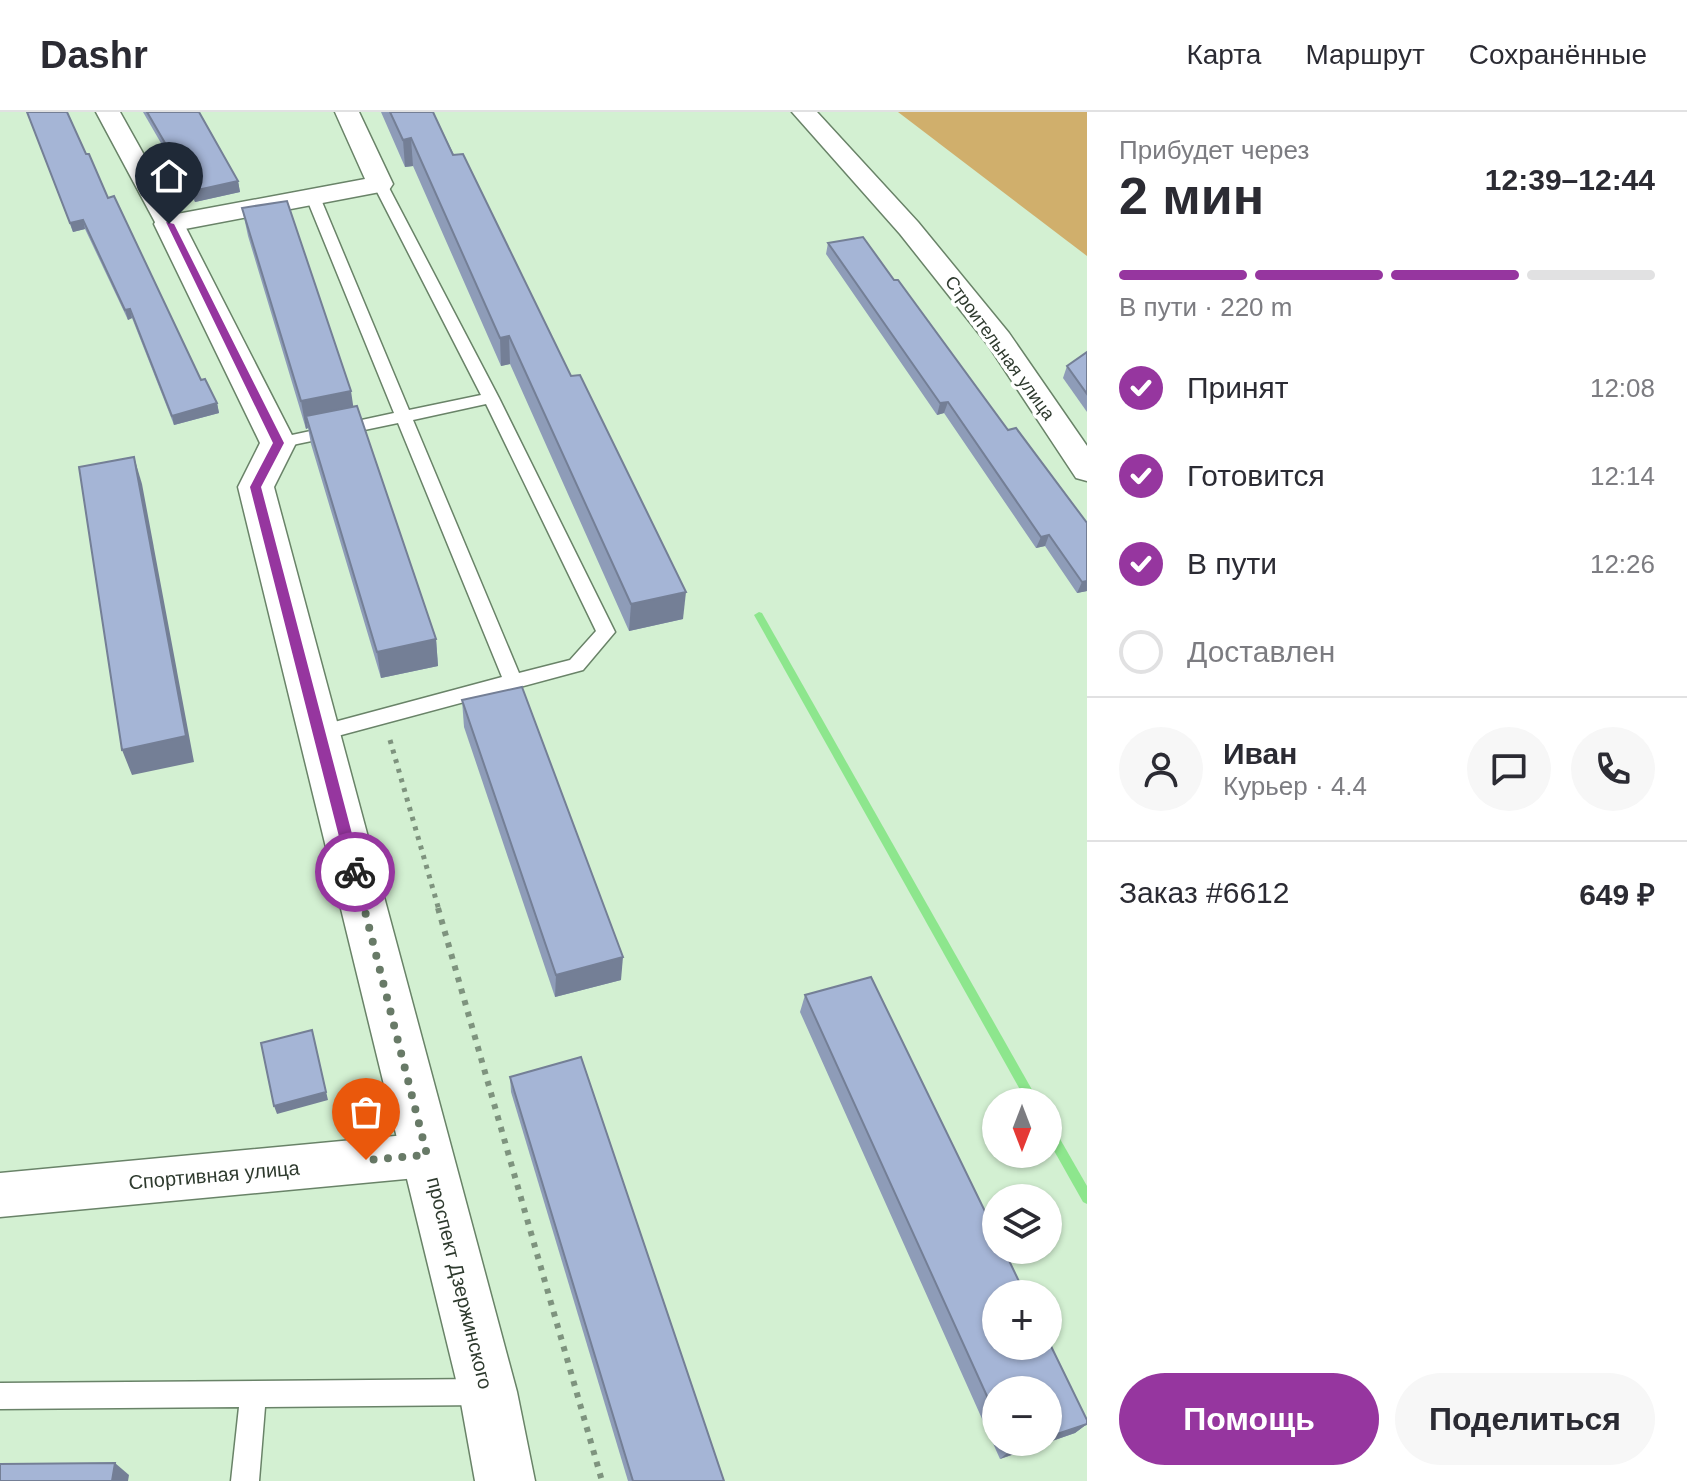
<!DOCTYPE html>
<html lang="ru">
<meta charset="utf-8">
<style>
:root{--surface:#fff;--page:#f7f7f7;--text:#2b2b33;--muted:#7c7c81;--line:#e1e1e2;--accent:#96369f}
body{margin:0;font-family:Arial,sans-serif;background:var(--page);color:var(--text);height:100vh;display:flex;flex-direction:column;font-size:30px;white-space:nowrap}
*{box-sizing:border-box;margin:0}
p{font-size:26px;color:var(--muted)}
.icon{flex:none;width:44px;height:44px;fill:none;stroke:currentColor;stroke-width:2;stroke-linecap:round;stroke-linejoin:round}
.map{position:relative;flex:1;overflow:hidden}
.sheet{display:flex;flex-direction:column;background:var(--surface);width:600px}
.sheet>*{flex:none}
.needle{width:52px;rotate:180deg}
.tools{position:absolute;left:982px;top:976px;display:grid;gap:16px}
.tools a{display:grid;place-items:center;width:80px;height:80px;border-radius:50%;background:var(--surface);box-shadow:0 2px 6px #0004;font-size:40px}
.pin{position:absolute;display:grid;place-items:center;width:68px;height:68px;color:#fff;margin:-82px -34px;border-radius:50% 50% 50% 0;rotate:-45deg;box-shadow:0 0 8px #0007}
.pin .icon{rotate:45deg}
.courier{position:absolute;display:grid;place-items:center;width:80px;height:80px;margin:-40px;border:6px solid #96369f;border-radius:50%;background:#fff;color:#222;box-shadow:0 2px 10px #0007}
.headline em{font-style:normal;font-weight:800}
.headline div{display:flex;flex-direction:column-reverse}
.headline{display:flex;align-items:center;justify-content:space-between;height:136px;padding:0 32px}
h1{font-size:52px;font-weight:800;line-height:60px}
.bar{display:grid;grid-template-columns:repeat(4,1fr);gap:12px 8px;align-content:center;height:96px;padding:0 32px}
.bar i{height:10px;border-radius:6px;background:var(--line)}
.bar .on{background:var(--accent)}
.bar p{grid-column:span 4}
.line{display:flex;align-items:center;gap:20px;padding:0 32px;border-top:2px solid var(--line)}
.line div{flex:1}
.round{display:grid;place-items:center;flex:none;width:84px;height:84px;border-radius:42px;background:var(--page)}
ol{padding:0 32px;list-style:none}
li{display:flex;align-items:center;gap:24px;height:88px}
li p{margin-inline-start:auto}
li .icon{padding:8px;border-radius:50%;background:var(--accent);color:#fff;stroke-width:4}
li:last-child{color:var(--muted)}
li i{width:44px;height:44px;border:4px solid var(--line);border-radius:50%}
.button{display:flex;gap:16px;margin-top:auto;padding:16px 32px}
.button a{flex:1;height:92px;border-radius:48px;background:var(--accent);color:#fff;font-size:32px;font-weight:800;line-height:92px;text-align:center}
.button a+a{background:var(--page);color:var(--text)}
header{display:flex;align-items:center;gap:48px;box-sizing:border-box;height:112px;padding:0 40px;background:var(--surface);border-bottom:2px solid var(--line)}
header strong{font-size:38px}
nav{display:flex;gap:44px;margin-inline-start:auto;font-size:28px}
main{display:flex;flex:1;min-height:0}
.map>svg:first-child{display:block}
</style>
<header>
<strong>Dashr</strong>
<nav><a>Карта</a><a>Маршрут</a><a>Сохранённые</a></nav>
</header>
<main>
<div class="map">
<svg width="1087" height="1369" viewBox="0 0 1087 1369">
<rect width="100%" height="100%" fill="#d3f0d2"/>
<path fill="#d0af6c" d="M898,0H1087V144Z"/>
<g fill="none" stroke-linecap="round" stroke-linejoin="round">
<g fill="#8de68d" fill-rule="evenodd">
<path d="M759,500L762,501L1039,990H1027L754,503Z"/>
<path d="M1048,1011L1052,1013L1087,1074V1092L1083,1090L1048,1028Z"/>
</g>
<defs>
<g id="service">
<path d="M380,68L387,72L499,286L615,520L583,558L319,629L312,626L309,621L312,616L502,565L398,311L278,336L270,331L278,326L394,301L306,85L313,81L320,85L409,298L481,283L373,72ZM486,292L596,519L570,548L519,561L413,308Z"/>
<path d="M484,1267L493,1271L497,1280L493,1289L484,1293L265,1295L259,1369H231L239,1295L0,1297V1271Z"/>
</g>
<g id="minor">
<path d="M96,0H120L177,102L365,67L335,0H359L393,72L389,78L380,80L169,120L160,118L156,112Z"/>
<path d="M792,0H817L918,110L1009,221L1087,334V369L1076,366L988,233L900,122Z"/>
<path d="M427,1021L443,1028L450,1043L443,1058L427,1065L0,1105V1061Z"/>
</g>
<path id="tertiary" d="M169,103L180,105L184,112L296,331L274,375L517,1280L535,1369H475L459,1280L238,375L260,331L154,112L158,105Z"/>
</defs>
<use href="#service" stroke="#698368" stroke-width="3"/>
<use href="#minor" stroke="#698368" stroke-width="3"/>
<use href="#tertiary" stroke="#698368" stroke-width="3"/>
<path stroke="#7e937e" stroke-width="5" stroke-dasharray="4 6" stroke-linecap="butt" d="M390,628L439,798"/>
<path stroke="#7e937e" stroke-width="6" stroke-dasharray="5 7" stroke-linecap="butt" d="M438,796L602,1369"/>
<use href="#service" fill="#fff" fill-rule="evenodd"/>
<use href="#minor" fill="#fff" fill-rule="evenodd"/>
<use href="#tertiary" fill="#fff" fill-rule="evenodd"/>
</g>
<g fill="#8e9cb8" fill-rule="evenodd">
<path d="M27,0H67L86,42L201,268L217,291L219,301L174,313L132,206L128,208L85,117L73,120Z"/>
<path d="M143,0H199L238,69L240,80L195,90Z"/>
<path d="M381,0H433L683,507L629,519L510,252L501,254L413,54L405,55Z"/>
<path d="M242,96L353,295L436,527L438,554L381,566L311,332L308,316L306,317L248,124Z"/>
<path d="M828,131L894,168H898L1087,479L1077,481L1045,434L1036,436L944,301L937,303L826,142Z"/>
<path d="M1087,240V300L1063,266L1067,254Z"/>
<path d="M462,588L621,868L555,885L464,615Z"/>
<path d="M805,883L1087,1312L1075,1321L1000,1347L800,900ZM996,1278L1048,1330H996Z"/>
<path d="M510,965L724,1369H628L511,980Z"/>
</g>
<g fill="#747f96">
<path d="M411,26L413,54L405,55L403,28Z"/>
<path d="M238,69L240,80L195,90L193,79Z"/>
<path d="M83,108L85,117L73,120L70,111Z"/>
<path d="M130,197L132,206L128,208L125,198Z"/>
<path d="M509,224L510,252L501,254L500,226Z"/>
<path d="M351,279L355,306L306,304L308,316L306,317L301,289Z"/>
<path d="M948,290L944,301L937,303L940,291Z"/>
<path d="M217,291L219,301L174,313L172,304Z"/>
<path d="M134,345L142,372L194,650L132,663L122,638Z"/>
<path d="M1049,423L1045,434L1036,436L1041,425Z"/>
<path d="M1087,469V479L1077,481L1082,470Z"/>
<path d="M686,480L683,507L629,519L631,492Z"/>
<path d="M436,527L438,554L381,566L377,540Z"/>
<path d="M623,845L621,868L555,885L556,863Z"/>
<path d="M312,918L328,988L277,1002L274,994Z"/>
<path d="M1087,1312L1075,1321L1000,1347L1011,1338L1034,1330H1048V1325Z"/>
<path d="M115,1351L129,1363L128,1369H112Z"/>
</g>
<g fill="#a5b5d6" stroke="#747f96" stroke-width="2">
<path d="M27,0H67L86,42H89L108,86L114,84L201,268L205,267L217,291L172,304L130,197L125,198L83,108L70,111Z"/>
<path d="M147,0H199L238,69L193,79Z"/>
<path d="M390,0H433L453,43L463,42L571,264L580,263L686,480L631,492L509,224L500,226L411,26L403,28Z"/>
<path d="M287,89L351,279L301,289L242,96Z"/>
<path d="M863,125L894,168H898L1008,318L1016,316L1087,411V469L1082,470L1049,423L1041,425L948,290L940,291L828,131Z"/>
<path d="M1087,240V282L1067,254Z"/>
<path d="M357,294L436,527L377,540L306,304Z"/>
<path d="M134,345L186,624L122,638L79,355Z"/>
<path d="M522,575L623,845L556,863L462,588Z"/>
<path d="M871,865L996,1122V1138H1004L1025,1182H996V1234H1048V1228L1087,1308V1312L1048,1325V1278H996V1304L805,883Z"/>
<path d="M312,918L326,980L274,994L261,931Z"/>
<path d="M581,945L724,1369H633L510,965Z"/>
<path d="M1008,1330H1034L1011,1338Z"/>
<path d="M115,1351L112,1369H0V1352Z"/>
</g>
<path fill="#96369f" d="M166,110L174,112L284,331L261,375L362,760L355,766L348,760L250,375L273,331Z"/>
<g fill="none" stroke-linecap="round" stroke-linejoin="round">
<path stroke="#687a67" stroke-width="8" stroke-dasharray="0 14.4" d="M355,760L427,1043L366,1048"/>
</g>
<g text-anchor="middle" stroke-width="7" stroke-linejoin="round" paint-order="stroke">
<g font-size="18" fill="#2e3a2e" stroke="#fff">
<text transform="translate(1000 236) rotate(54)" y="6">Строительная улица</text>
</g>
<g font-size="20" fill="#2e3a2e" stroke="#fff">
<text transform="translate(214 1063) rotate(-5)" y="7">Спортивная улица</text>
<text transform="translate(460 1171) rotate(76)" y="7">проспект Дзержинского</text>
</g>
</g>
</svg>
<div class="tools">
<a><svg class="needle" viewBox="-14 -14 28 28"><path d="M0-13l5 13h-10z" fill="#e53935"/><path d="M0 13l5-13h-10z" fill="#7c7c81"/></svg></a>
<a><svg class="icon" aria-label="layers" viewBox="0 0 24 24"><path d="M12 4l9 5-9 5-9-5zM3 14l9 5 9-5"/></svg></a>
<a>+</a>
<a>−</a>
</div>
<div class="pin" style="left:366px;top:1048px;background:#ea580c"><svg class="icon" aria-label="bag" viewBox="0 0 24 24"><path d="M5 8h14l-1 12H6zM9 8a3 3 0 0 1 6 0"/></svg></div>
<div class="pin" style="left:169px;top:112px;background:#1f2937"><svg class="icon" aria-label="home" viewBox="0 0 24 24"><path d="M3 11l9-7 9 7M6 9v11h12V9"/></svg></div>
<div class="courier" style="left:355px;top:760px"><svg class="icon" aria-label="bike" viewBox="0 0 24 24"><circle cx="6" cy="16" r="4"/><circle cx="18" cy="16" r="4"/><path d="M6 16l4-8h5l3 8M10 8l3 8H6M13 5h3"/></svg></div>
</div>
<section class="sheet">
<div class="headline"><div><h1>2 мин</h1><p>Прибудет через</p></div><em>12:39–12:44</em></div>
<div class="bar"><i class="on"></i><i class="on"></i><i class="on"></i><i></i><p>В пути · 220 m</p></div>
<ol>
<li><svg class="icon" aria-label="check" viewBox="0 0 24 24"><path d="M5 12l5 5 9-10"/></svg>Принят<p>12:08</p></li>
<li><svg class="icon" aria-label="check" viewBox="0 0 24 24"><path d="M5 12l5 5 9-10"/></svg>Готовится<p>12:14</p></li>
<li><svg class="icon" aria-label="check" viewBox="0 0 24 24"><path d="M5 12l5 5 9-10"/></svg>В пути<p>12:26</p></li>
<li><i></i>Доставлен</li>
</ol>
<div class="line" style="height:144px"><a class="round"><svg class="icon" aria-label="person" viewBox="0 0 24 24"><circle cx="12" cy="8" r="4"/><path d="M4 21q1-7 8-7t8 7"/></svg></a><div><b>Иван</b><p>Курьер · 4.4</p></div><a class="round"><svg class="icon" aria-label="chat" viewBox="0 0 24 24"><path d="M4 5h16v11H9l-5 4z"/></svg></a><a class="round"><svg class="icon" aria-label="phone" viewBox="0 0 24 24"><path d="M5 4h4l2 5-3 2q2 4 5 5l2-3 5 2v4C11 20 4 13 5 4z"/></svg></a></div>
<div class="line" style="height:104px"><div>Заказ #6612</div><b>649 ₽</b></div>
<div class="button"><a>Помощь</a><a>Поделиться</a></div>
</section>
</main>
